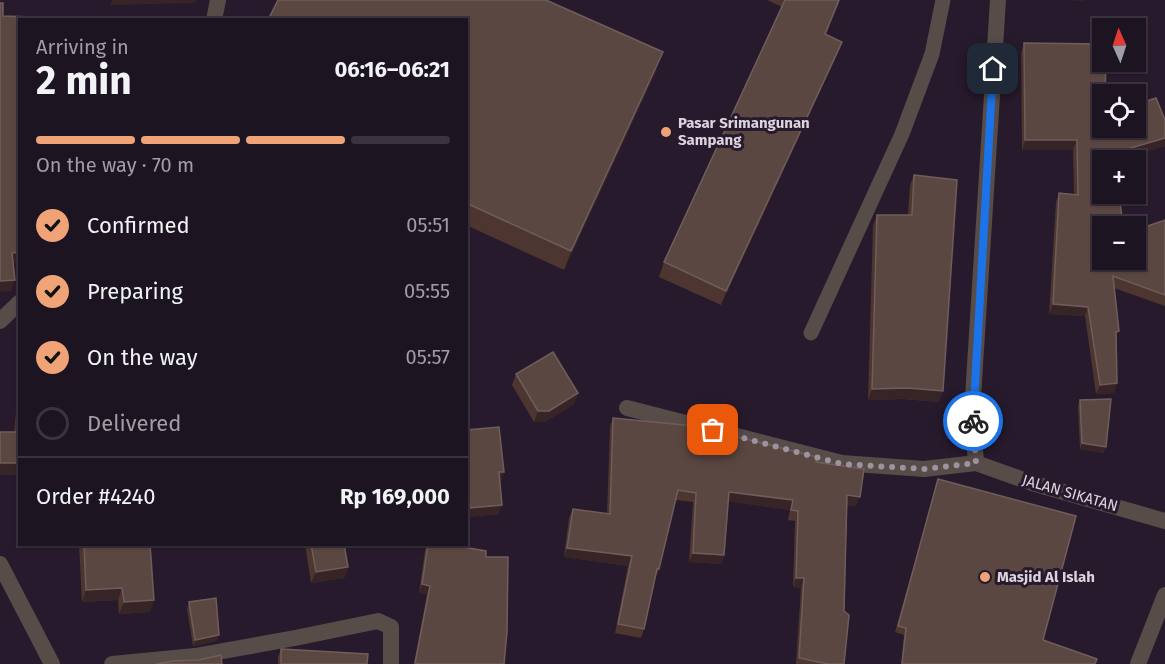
<!DOCTYPE html>
<meta charset="utf-8">
<style>
:root{--surface:#1d1421;--page:#2a212e;--text:#f1f3f6;--muted:#a09ea5;--line:#3b333f;--accent:#efa377}
body{margin:0;font-family:"Fira Sans",sans-serif;background:var(--page);color:var(--text);height:100vh;display:flex;flex-direction:column;font-size:22px;white-space:nowrap}
*{box-sizing:border-box;margin:0}
p{font-size:20px;color:var(--muted)}
.icon{flex:none;width:33px;height:33px;fill:none;stroke:currentColor;stroke-width:2;stroke-linecap:round;stroke-linejoin:round}
.map{position:relative;flex:1;overflow:hidden}
.panel{position:absolute;left:18px;top:18px;width:450px;height:528px;display:flex;flex-direction:column;background:var(--surface);border-radius:0px;box-shadow:0 2px 4px #0004,0 0 0 2px var(--line)}
.panel>*{flex:none}
.needle{width:39px;rotate:357deg}
.fabs{position:absolute;left:1092px;top:18px;display:grid;gap:12px}
.fabs a{display:grid;place-items:center;width:54px;height:54px;border-radius:0px;background:var(--surface);box-shadow:0 2px 4px #0004,0 0 0 2px var(--line);font-size:30px}
.pin{position:absolute;display:grid;place-items:center;width:51px;height:51px;color:#fff;margin:-26px;border-radius:12px;box-shadow:0 3px 9px #0006}
.courier{position:absolute;display:grid;place-items:center;width:60px;height:60px;margin:-30px;border:4px solid #1a73e8;border-radius:50%;background:#fff;color:#222;box-shadow:0 2px 8px #0007}
.summary em{font-style:normal;font-weight:700}
.summary div{display:flex;flex-direction:column-reverse}
.summary{display:flex;align-items:center;justify-content:space-between;height:102px;padding:0 18px}
h1{font-size:39px;font-weight:700;line-height:45px}
.bar{display:grid;grid-template-columns:repeat(4,1fr);gap:9px 6px;align-content:center;height:72px;padding:0 18px}
.bar i{height:8px;border-radius:4px;background:var(--line)}
.bar .selected{background:var(--accent)}
.bar p{grid-column:span 4}
.line{display:flex;align-items:center;gap:15px;padding:0 18px;border-top:2px solid var(--line)}
.line div{flex:1}
ol{padding:0 18px;list-style:none}
li{display:flex;align-items:center;gap:18px;height:66px}
li p{margin-inline-start:auto}
li .icon{padding:6px;border-radius:50%;background:var(--accent);color:#111;stroke-width:4}
li:last-child{color:var(--muted)}
li i{width:33px;height:33px;border:3px solid var(--line);border-radius:50%}
.map>svg:first-child{display:block}
</style>
<div class="map">
<svg width="1165" height="664" viewBox="0 0 1165 664">
<rect width="100%" height="100%" fill="#271a2c"/>
<g fill="none" stroke-linecap="round" stroke-linejoin="round">
<path stroke="#584c49" stroke-width="15" d="M811,333L902,134L932,54L943,0"/>
<g stroke="#584c49" stroke-width="16">
<path d="M214,20L218,0"/>
<path d="M0,321L20,302"/>
<path d="M627,408L842,463L924,469L976,463L1032,483L1165,521"/>
<path d="M976,463L972,413L998,0"/>
<path d="M0,564L52,664"/>
<path d="M112,664L195,656L295,638L378,621L391,627V664"/>
</g>
<path stroke="#584c49" stroke-width="16" d="M1138,664L1165,595"/>
</g>
<g fill="#4c362f">
<path d="M767,0H840L826,35L842,42L836,57L721,305L659,277L664,262L782,7Z"/>
<path d="M466,20L656,71L564,270L466,225Z"/>
<path d="M1024,43L1102,128L1138,104L1165,120V146L1117,160H1102V260L1165,220V306L1114,288L1117,383L1114,393L1096,394L1085,316L1049,314L1056,202L1059,193L1074,194L1073,150H1022L1021,53Z"/>
<path d="M914,175L939,402L903,399L868,400L873,226L877,215H908L910,185Z"/>
<path d="M20,374V541L14,432Z"/>
<path d="M516,374L578,393L574,404L545,422H534L512,385Z"/>
<path d="M1080,400L1106,447L1103,453L1080,449L1078,406Z"/>
<path d="M613,418L816,462L856,506L847,505L844,611V664H796L801,588L793,587L795,521L788,520L790,510L728,501L724,555L721,564L689,562L693,502L676,500L659,569L655,578L644,629L641,638L615,633L628,566L564,557L569,518L573,509L607,514L610,427Z"/>
<path d="M466,430L501,481H500L499,514L467,517Z"/>
<path d="M938,479L1043,640L1095,664H901L904,635L895,632Z"/>
<path d="M79,544H150V612L119,614L118,600L82,602Z"/>
<path d="M305,544H344L348,567L344,578L311,583Z"/>
<path d="M428,544L504,664H414L427,594L419,593L425,550Z"/>
<path d="M189,602L217,641L193,646L187,608Z"/>
<path d="M281,649L367,664H278V657Z"/>
</g>
<g fill="#372426">
<path d="M112,0H196L195,3L110,5Z"/>
<path d="M839,0H840L820,49L825,34Z"/>
<path d="M1063,0H1085L1084,1Z"/>
<path d="M842,42L836,57L721,305L726,291Z"/>
<path d="M663,52L656,71L564,270L571,251Z"/>
<path d="M1165,138V146L1117,160H1112L1114,153Z"/>
<path d="M1025,140H1077L1073,150H1022Z"/>
<path d="M20,252V263H8L12,253Z"/>
<path d="M15,280L11,291L0,292V281Z"/>
<path d="M1053,304L1088,307L1085,316L1049,314Z"/>
<path d="M1117,383L1114,393L1096,394L1100,385Z"/>
<path d="M907,388L943,391L939,402L903,399L868,400L872,389Z"/>
<path d="M578,393L574,404L545,422H534L538,411Z"/>
<path d="M1082,443L1106,447L1103,453L1080,449Z"/>
<path d="M0,463H20L16,475H0Z"/>
<path d="M499,472H504L501,481H496Z"/>
<path d="M729,492L793,500L790,510L725,501Z"/>
<path d="M847,495L860,497L856,506L844,505Z"/>
<path d="M502,505L499,514L467,517L470,508Z"/>
<path d="M567,548L632,556L628,566L564,557Z"/>
<path d="M693,553L724,555L721,564L689,562Z"/>
<path d="M348,567L344,578L311,583L316,572Z"/>
<path d="M796,578H804L801,588L793,587Z"/>
<path d="M422,584L430,586L427,594L419,593Z"/>
<path d="M122,588L118,600L82,602L86,590Z"/>
<path d="M154,600L150,612L119,614L124,602Z"/>
<path d="M219,635L217,641L193,646L195,640Z"/>
</g>
<g fill="#5b4742" stroke="#705d5b" stroke-width="1.5">
<path d="M278,0H546L663,52L571,251L466,203V20H268Z"/>
<path d="M785,0H839L825,34L842,42L726,291L664,262Z"/>
<path d="M0,3H3V16L128,20H20V252L12,253L15,280L0,281Z"/>
<path d="M1024,43L1102,44V62H1106L1105,94H1102V128H1136V103L1138,102V104L1156,98L1165,120V138L1114,153L1115,160H1102V194H1119L1123,226H1102V260H1136V230L1165,220V295L1113,276L1119,331L1116,332L1117,383L1100,385L1088,307L1053,304L1059,193L1078,195L1077,140H1025Z"/>
<path d="M914,175L957,180L943,391L907,388L872,389L877,215H912Z"/>
<path d="M466,343H468L466,418Z"/>
<path d="M553,352L578,393L549,411H538L516,374Z"/>
<path d="M1111,399L1106,447L1082,443L1080,400Z"/>
<path d="M20,413V463H0V432H18Z"/>
<path d="M613,418L694,426L817,457L816,462L864,469L860,497L847,495L844,611L849,615L844,664H828L799,658L804,578H796L798,511L791,510L793,500L729,492L724,555L693,553L696,493L678,490L659,569H657L644,629L618,624L632,556L567,548L573,509L610,514Z"/>
<path d="M499,427L504,472H499L502,505L470,508L466,470V430Z"/>
<path d="M938,479L1076,516L1043,640L1097,659L1095,664H902L906,628L898,626Z"/>
<path d="M84,544H150L154,600L124,602L122,588L86,590Z"/>
<path d="M311,544H344L348,567L316,572Z"/>
<path d="M428,544H446L486,551V557H508L507,632L504,664H420L415,663L430,586L422,584Z"/>
<path d="M216,598L219,635L195,640L189,602Z"/>
<path d="M281,649L368,654L367,664H281Z"/>
<path d="M221,655L222,664H156L173,661L199,660Z"/>
</g>
<g fill="none" stroke-linecap="round" stroke-linejoin="round">
<path stroke="#9d92a0" stroke-width="6" stroke-dasharray="0 10.8" d="M713,430L842,464L924,469L976,463L973,421"/>
<path stroke="#1a73e8" stroke-width="8" d="M973,421L993,69"/>
</g>
<g fill="#efa377" stroke="#271a2c" stroke-width="2">
<circle cx="666" cy="132" r="6"/>
<circle cx="985" cy="577" r="6"/>
</g>
<g text-anchor="middle" stroke-width="6" stroke-linejoin="round" paint-order="stroke">
<g font-size="15" font-weight="bold" fill="#dcd3df" stroke="#271a2c" text-anchor="start">
<text x="678" y="128">Pasar Srimangunan<tspan x="678" dy="17">Sampang</tspan></text>
<text x="997" y="582">Masjid Al Islah</text>
</g>
<g font-size="15" fill="#dcd3df" stroke="#271a2c">
<text transform="translate(1070 493) rotate(16)" y="5">JALAN SIKATAN</text>
</g>
</g>
</svg>
<div class="fabs">
<a><svg class="needle" viewBox="-14 -14 28 28"><path d="M0-13l5 13h-10z" fill="#e53935"/><path d="M0 13l5-13h-10z" fill="#a09ea5"/></svg></a>
<a><svg class="icon" aria-label="locate" viewBox="0 0 24 24"><circle cx="12" cy="12" r="6"/><path d="M12 2v4M12 18v4M2 12h4M18 12h4"/></svg></a>
<a>+</a>
<a>−</a>
</div>
<div class="pin" style="left:713px;top:430px;background:#ea580c"><svg class="icon" aria-label="bag" viewBox="0 0 24 24"><path d="M5 8h14l-1 12H6zM9 8a3 3 0 0 1 6 0"/></svg></div>
<div class="pin" style="left:993px;top:69px;background:#1f2937"><svg class="icon" aria-label="home" viewBox="0 0 24 24"><path d="M3 11l9-7 9 7M6 9v11h12V9"/></svg></div>
<div class="courier" style="left:973px;top:421px"><svg class="icon" aria-label="bike" viewBox="0 0 24 24"><circle cx="6" cy="16" r="4"/><circle cx="18" cy="16" r="4"/><path d="M6 16l4-8h5l3 8M10 8l3 8H6M13 5h3"/></svg></div>
<section class="panel">
<div class="summary"><div><h1>2 min</h1><p>Arriving in</p></div><em>06:16–06:21</em></div>
<div class="bar"><i class="selected"></i><i class="selected"></i><i class="selected"></i><i></i><p>On the way · 70 m</p></div>
<ol>
<li><svg class="icon" aria-label="check" viewBox="0 0 24 24"><path d="M5 12l5 5 9-10"/></svg>Confirmed<p>05:51</p></li>
<li><svg class="icon" aria-label="check" viewBox="0 0 24 24"><path d="M5 12l5 5 9-10"/></svg>Preparing<p>05:55</p></li>
<li><svg class="icon" aria-label="check" viewBox="0 0 24 24"><path d="M5 12l5 5 9-10"/></svg>On the way<p>05:57</p></li>
<li><i></i>Delivered</li>
</ol>
<div class="line" style="height:78px"><div>Order #4240</div><b>Rp 169,000</b></div>
</section>
</div>
